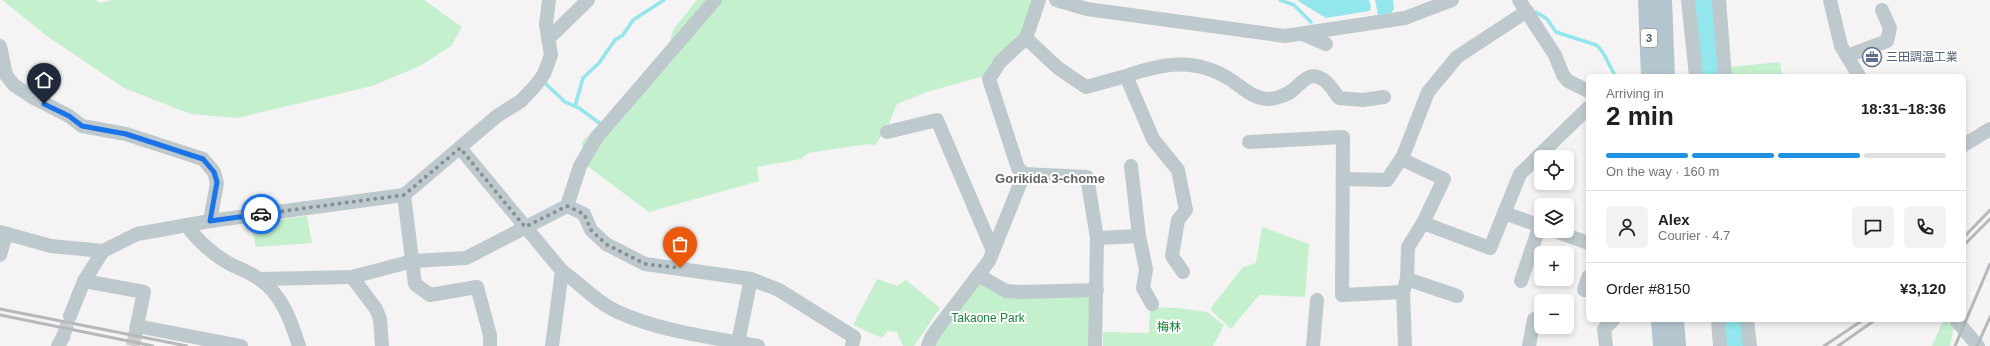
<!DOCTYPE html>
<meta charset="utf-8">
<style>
:root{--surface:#fff;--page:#f2f2f2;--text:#202124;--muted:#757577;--line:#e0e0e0;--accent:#1e91e3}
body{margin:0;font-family:Helvetica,"Noto Sans JP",sans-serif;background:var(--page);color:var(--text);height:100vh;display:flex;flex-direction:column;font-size:15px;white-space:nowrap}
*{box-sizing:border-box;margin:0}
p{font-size:13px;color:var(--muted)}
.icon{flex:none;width:22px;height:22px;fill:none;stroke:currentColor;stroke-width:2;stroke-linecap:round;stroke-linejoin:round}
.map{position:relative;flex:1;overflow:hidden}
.drawer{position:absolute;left:1586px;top:74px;width:380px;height:248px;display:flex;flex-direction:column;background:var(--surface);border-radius:6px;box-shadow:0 2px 6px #0003}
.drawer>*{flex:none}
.controls{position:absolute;left:1534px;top:150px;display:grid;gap:8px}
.controls a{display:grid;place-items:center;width:40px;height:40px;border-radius:6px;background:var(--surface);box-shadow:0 2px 6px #0003;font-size:20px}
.pin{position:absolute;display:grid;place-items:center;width:34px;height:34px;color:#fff;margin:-41px -17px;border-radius:50% 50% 50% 0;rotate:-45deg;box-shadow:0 0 4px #0007}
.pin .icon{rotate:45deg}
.courier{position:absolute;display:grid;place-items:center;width:40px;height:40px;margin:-20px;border:3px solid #1a73e8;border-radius:50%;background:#fff;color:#222;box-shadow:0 1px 5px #0007}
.overview em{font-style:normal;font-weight:600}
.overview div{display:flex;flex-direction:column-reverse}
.overview{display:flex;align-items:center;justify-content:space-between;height:68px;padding:0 20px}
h1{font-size:26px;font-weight:600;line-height:30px}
.bar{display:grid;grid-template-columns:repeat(4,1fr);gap:6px 4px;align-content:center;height:48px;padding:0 20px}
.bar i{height:5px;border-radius:3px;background:var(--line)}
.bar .on{background:var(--accent)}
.bar p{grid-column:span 4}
.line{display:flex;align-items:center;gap:10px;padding:0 20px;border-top:1px solid var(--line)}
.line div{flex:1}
.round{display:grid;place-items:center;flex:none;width:42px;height:42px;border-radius:6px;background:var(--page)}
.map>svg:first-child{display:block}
</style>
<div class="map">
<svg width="1990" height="346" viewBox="0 0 1990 346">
<rect width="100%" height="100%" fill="#f5f3f3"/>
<g fill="#c4f0ce">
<path d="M2,0H95L100,3L112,0H424L462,27L451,46L420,66L372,86L237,118L191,114L124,88L47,36Z"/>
<path d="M697,0H1033L1020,35L991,62L984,76L927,92L897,104L887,128L875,145L868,144L808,153L801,159L757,167L759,181L649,212L582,162V142L667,52L673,30Z"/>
<path d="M1780,62L1782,76H1730V67Z"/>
<path d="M307,216L312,243L256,247L251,223Z"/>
<path d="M1262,227L1309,244L1305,297L1259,295L1231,329L1210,309L1243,267L1256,263Z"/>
<path d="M877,279L897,286L906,280L940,308L914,346H903L897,332L887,331L882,338L853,325Z"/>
<path d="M982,284L1088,295L1092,299L1090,346H934L936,340L977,286Z"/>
<path d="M1150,307L1178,308L1207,312L1224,325L1213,346H1103V332L1149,333Z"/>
<path d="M1945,320L1954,327L1950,346H1932L1941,325Z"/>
</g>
<g fill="#92e6ec">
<path d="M1299,0H1369L1371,8L1369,11L1326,18L1298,1Z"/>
<path d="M1375,0H1393L1394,9L1391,13L1378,15Z"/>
</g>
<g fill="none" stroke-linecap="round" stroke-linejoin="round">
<g stroke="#92e6ec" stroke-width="3.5">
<path d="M1280,0L1294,5L1311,22"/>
<path d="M1536,12L1547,19L1556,32L1596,45C1606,52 1608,66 1616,76"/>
<path d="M546,84L565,102L579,108L602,125"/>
<path d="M575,106L583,78L599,63L615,40L623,35L633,20L664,0"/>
</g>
<g stroke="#92e6ec" stroke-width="21">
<path d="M1704,0L1710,76"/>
<path d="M1734,320L1736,346"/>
</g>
<g stroke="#caccce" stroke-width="14" stroke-dasharray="14 7" stroke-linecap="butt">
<path d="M63,337L70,316"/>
<path d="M133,346L136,330"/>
</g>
<g stroke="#bec9ce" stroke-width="14">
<path d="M1039,0L1026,38L1058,68L1086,87L1126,76L1153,139L1178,170L1186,210L1178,220L1172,256L1183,272"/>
<path d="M1056,0L1087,9L1285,36L1405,18L1452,0"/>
<path d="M1519,0L1555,55L1563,75L1568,81L1588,91"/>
<path d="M1688,0L1696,76"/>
<path d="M1719,0L1725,76"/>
<path d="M1830,0L1841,46L1859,76"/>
<path d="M1303,34L1326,44"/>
<path d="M1026,38L1000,62L989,79L1018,168L1024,174L1087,177L1097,238L1095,346"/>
<path d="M548,39L588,0"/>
<path d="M0,46L6,75L14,85L32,97L69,116L82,126L126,134L203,159L214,172L217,183L210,221"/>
<path d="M1847,56L1887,41L1890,28L1882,10"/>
<path d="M1126,76C1163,63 1196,57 1231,80C1243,88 1252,98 1268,99C1275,99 1287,95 1293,90C1302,82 1310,70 1324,80C1330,84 1335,93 1339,98L1363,100L1384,97"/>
<path d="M887,132L937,120L993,251"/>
<path d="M1249,142L1343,137L1342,295L1403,292"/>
<path d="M1964,145L1990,129"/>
<path d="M460,148L562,271C581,284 597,303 618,312C662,332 711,337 758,346"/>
<path d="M1401,159L1444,179L1423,223L1408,247L1407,279L1403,292L1405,346"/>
<path d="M1131,166L1139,236L1146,269L1143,288L1152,304"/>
<path d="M1344,179L1387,180L1403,156L1428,92L1457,57L1527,11"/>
<path d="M404,195L415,284L430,295L477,287L490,335V346"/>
<path d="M567,206L584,214L591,230L606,244L645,264L751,279L779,290L854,337L852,346"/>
<path d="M1504,213L1541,226"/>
<path d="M1423,223L1490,248L1520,174L1588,108"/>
<path d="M186,225C199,242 213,255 232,265C241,269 251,273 259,279C282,294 291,321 299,346"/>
<path d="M1555,231L1588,243"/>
<path d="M0,232L51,246L103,251"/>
<path d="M1097,238L1139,236"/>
<path d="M0,255L6,234"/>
<path d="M978,275L1006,291L1020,292L1097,290"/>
<path d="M352,277L376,309L380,319L382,346"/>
<path d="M260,279L352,277L413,261L466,258L567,206L580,166L597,137L715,0"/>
<path d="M1407,279L1457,296"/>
<path d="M84,281L144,292L136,330"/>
<path d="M1521,281L1540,225"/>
<path d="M1584,290L1588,277"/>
<path d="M70,316L84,281L103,251L137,234L210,221L404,195L497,116L521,101L536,85L544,74L551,55L546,24L549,0"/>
<path d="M1718,320L1720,346"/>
<path d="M1747,320L1750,346"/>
<path d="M1956,320L1978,346"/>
<path d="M137,326L241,346"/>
<path d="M738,342L751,279"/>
<path d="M58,346L63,337"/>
<path d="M552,346L562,271"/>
<path d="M928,346L931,338L937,329L989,261L1024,174"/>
<path d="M1313,346L1317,300"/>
<path d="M1529,346L1534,319"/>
<path d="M1606,346L1604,329L1613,320"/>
</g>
<g stroke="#b3c6d0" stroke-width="18">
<path d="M1647,0L1650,76"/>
<path d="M1663,0L1666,76"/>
<path d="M1660,320L1662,346"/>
<path d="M1675,320L1677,346"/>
</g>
<g stroke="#b5b9bc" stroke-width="3">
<path d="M1964,237L1990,210"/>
<path d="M1964,245L1990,219"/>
<path d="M0,309L187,346"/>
<path d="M0,315L153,346"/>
<path d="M1824,346L1863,320"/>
<path d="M1838,346L1875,320"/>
<path d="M1955,346L1990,264"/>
<path d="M1977,346L1990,317"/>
</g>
</g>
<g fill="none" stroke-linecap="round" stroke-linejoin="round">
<path stroke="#868f93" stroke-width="4" stroke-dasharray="0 7.2" d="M261,214L404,195L460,148L525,227L567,206L584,214L591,230L606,244L645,264L680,268"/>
<path stroke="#1a73e8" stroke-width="5" d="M44,104L69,116L82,126L126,134L203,159L214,172L217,182L210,221L261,214"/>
</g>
<defs>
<symbol id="office-ring" viewBox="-11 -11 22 22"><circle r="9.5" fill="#fff" stroke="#5c6f8a" stroke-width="1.5"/><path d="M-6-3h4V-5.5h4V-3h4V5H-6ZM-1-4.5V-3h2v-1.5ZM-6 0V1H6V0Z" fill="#5c6f8a"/></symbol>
</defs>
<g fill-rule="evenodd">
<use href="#office-ring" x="1861" y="46" width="22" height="22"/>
</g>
<g text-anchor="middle" stroke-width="4" stroke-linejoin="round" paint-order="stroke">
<rect fill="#fff" stroke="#808b90" stroke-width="1" x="1641" y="29" width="16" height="18" rx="3"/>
<g font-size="11" font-weight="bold" fill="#4a5960">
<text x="1649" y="42">3</text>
</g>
<g font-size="12" fill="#4e5e75" stroke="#fff" text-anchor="start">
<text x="1886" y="61">三田調温工業</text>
</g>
<g font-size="12" fill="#1a833f" stroke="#fff">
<text x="988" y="322">Takaone Park</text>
<text x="1169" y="331">梅林</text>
</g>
<g font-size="13" font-weight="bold" fill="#5f6467" stroke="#fff">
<text x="1050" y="183">Gorikida 3-chome</text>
</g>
</g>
</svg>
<div class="controls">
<a><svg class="icon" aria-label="locate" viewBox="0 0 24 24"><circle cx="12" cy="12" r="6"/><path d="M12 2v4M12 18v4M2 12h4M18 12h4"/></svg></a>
<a><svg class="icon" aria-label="layers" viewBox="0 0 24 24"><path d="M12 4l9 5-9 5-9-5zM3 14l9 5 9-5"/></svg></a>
<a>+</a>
<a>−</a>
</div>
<div class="pin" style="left:680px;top:268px;background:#ea580c"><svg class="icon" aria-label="bag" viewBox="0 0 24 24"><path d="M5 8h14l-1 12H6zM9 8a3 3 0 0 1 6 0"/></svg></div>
<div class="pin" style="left:44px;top:104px;background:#1f2937"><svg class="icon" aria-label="home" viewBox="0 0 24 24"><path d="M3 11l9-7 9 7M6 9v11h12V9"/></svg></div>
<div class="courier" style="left:261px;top:214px"><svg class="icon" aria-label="car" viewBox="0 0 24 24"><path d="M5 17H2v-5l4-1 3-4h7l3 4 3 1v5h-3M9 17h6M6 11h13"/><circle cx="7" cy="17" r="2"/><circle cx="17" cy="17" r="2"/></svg></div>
<section class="drawer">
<div class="overview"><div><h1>2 min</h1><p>Arriving in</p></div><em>18:31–18:36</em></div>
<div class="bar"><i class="on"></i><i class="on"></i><i class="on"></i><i></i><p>On the way · 160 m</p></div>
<div class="line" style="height:72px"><a class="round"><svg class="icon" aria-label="person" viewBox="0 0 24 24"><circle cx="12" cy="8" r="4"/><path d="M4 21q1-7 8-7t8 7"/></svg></a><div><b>Alex</b><p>Courier · 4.7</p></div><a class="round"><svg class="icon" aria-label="chat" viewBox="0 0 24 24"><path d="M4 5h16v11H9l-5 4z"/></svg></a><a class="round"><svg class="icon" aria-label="phone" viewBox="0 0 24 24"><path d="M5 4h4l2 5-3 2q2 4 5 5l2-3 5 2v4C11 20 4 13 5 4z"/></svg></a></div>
<div class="line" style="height:52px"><div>Order #8150</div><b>¥3,120</b></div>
</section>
</div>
